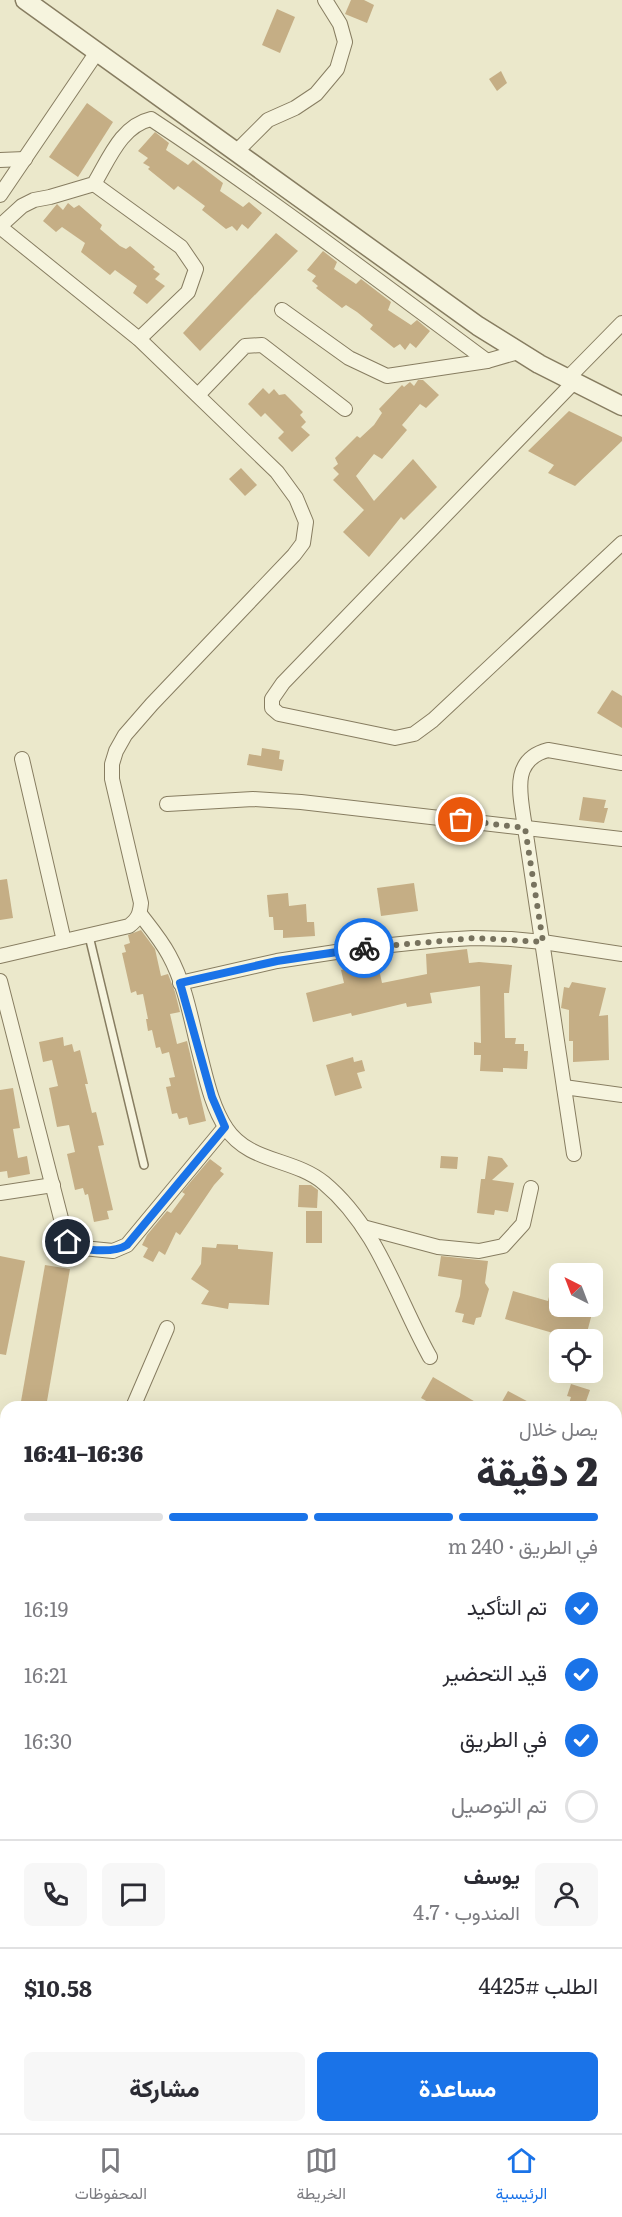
<!DOCTYPE html>
<html lang="ar">
<meta charset="utf-8">
<style>
:root{--surface:#fff;--page:#f7f7f7;--text:#2b2b33;--muted:#7c7c81;--line:#e1e1e2;--accent:#1a73e8}
body{margin:0;font-family:Literata,Vazirmatn,serif;background:var(--page);color:var(--text);direction:rtl;height:100vh;display:flex;flex-direction:column;font-size:22px;white-space:nowrap}
*{box-sizing:border-box;margin:0}
p{font-size:20px;color:var(--muted)}
.icon{flex:none;width:33px;height:33px;fill:none;stroke:currentColor;stroke-width:2;stroke-linecap:round;stroke-linejoin:round}
.map{position:relative;flex:1;overflow:hidden;direction:ltr}
.sheet{position:absolute;left:0px;top:1401px;width:622px;height:732px;display:flex;flex-direction:column;background:var(--surface);border-radius:18px 18px 0 0;box-shadow:0 6px 24px #0002;direction:rtl}
.sheet>*{flex:none}
.needle{width:39px;rotate:318deg}
.fabs{position:absolute;left:549px;top:1263px;display:grid;gap:12px}
.fabs a{display:grid;place-items:center;width:54px;height:54px;border-radius:9px;background:var(--surface);box-shadow:0 6px 24px #0002;font-size:30px}
.pin{position:absolute;display:grid;place-items:center;width:51px;height:51px;color:#fff;margin:-26px;border:3px solid #fff;border-radius:50%;box-shadow:0 2px 6px #0007}
.courier{position:absolute;display:grid;place-items:center;width:60px;height:60px;margin:-30px;border:4px solid #1a73e8;border-radius:50%;background:#fff;color:#222;box-shadow:0 2px 8px #0007}
.headline em{font-style:normal;font-weight:800}
.headline div{display:flex;flex-direction:column-reverse}
.headline{display:flex;align-items:center;justify-content:space-between;height:102px;padding:0 24px}
h1{font-size:39px;font-weight:800;line-height:45px}
.bar{display:grid;grid-template-columns:repeat(4,1fr);gap:9px 6px;align-content:center;height:72px;padding:0 24px}
.bar i{height:8px;border-radius:4px;background:var(--line)}
.bar .active{background:var(--accent)}
.bar p{grid-column:span 4}
.line{display:flex;align-items:center;gap:15px;padding:0 24px;border-top:2px solid var(--line)}
.line div{flex:1}
.round{display:grid;place-items:center;flex:none;width:63px;height:63px;border-radius:9px;background:var(--page)}
ol{padding:0 24px;list-style:none}
li{display:flex;align-items:center;gap:18px;height:66px}
li p{margin-inline-start:auto}
li .icon{padding:6px;border-radius:50%;background:var(--accent);color:#fff;stroke-width:4}
li:last-child{color:var(--muted)}
li i{width:33px;height:33px;border:3px solid var(--line);border-radius:50%}
.primary-button{display:flex;gap:12px;margin-top:auto;padding:12px 24px}
.primary-button a{flex:1;height:69px;border-radius:9px;background:var(--accent);color:#fff;font-size:24px;font-weight:800;line-height:69px;text-align:center}
.primary-button a+a{background:var(--page);color:var(--text)}
.tabs{display:flex;justify-content:space-around;align-items:center;height:84px;border-top:2px solid var(--line);background:var(--surface);font-size:16px;color:var(--muted)}
.tabs a{display:grid;justify-items:center;gap:3px}
.tabs .active{color:var(--accent)}
.map>svg:first-child{display:block}
</style>
<div class="map">
<svg width="622" height="2133" viewBox="0 0 622 2133">
<rect width="100%" height="100%" fill="#ebe8cb"/>
<g fill="#c5ae85">
<path d="M351,0H364L374,5L367,23L345,14Z"/>
<path d="M277,9L295,17L280,53L262,45Z"/>
<path d="M501,71L507,83L497,91L489,79Z"/>
<path d="M87,103L113,122L78,177L49,157Z"/>
<path d="M155,132L169,143L166,150L188,165L193,160L223,183L220,191L243,207L249,202L262,213L248,229L242,224L237,231L232,226L226,229L202,210L205,206L189,194L178,186L174,190L148,169L150,167L143,163L148,158L138,151Z"/>
<path d="M68,203L74,208L79,205L102,225L100,229L120,246L126,249L130,246L155,267L153,269L160,274L155,279L165,286L147,304L133,293L137,286L115,270L110,275L81,252L85,243L62,227L56,232L43,221L57,204L63,210Z"/>
<path d="M276,233L298,251L200,351L183,333Z"/>
<path d="M323,251L337,262L334,269L356,284L361,279L391,302L388,310L411,325L417,320L430,331L416,348L410,343L405,350L400,344L394,348L370,329L373,325L357,312L346,305L342,308L316,288L318,286L312,281L316,276L307,270Z"/>
<path d="M418,380H423L439,395L426,408L420,404L402,425L407,430L382,459L374,454L356,476L374,501L413,459L437,487L404,520L401,517L369,557L343,532L364,510L333,480L339,474L333,468L338,464L335,458L357,436L360,438L374,425L382,413L379,409L402,385L404,387L410,382L414,386Z"/>
<path d="M263,388L269,394L274,389L279,395L285,394L303,412L300,415L306,422L301,427L310,435L292,452L278,438L284,432L265,413L261,417L248,404Z"/>
<path d="M569,411L622,437V441L575,486L548,473L554,465L528,451Z"/>
<path d="M241,468L257,485L245,496L229,479Z"/>
<path d="M612,690L622,696V728L597,713Z"/>
<path d="M262,748L280,751L279,759L284,760L282,771L247,765L249,754L261,756Z"/>
<path d="M583,797L606,800L604,808H608L604,823L579,820Z"/>
<path d="M7,879L13,918L0,920V880Z"/>
<path d="M414,883L418,911L381,916L377,888Z"/>
<path d="M288,893L289,906L306,904L307,922H314L315,936L283,938V930H274L273,917H269L267,895Z"/>
<path d="M141,930L155,949L161,976L168,974L175,992L180,1012L170,1014L177,1044L187,1041L206,1121L189,1125L187,1117L179,1119L177,1113L172,1114L166,1087L171,1086L169,1078L175,1077L169,1052L162,1054L160,1047L156,1048L152,1030L148,1031L146,1019H148L143,994L137,995L136,991L131,993L122,953L126,952L124,945L130,943L128,935Z"/>
<path d="M467,949L469,963L479,962L512,965L509,993H504L505,1038H516L515,1044H524V1051H528L527,1069L503,1068V1072L480,1071L481,1055H474V1042L481,1043L480,986L430,993L432,1003L407,1007L406,1003L352,1016L351,1013L313,1022L306,993L344,983L341,970L354,967L352,959L364,957L365,962L377,960L382,983L427,974L426,954Z"/>
<path d="M572,982L606,988L599,1016L608,1015L609,1060L573,1062V1041H569V1010L561,1008L564,987L569,988Z"/>
<path d="M63,1037L64,1046L72,1044L74,1052L80,1050L88,1084H85L92,1113L96,1112L104,1145L98,1146L113,1210L107,1211L109,1219L94,1222L88,1194L85,1195L83,1188L75,1190L67,1154L75,1152L69,1125L57,1127L49,1088L58,1086L52,1060L43,1062L39,1042Z"/>
<path d="M353,1057L354,1062L362,1060L365,1071L357,1073L362,1088L335,1096L326,1065Z"/>
<path d="M13,1088L20,1128L13,1129L18,1158L27,1156L30,1174L8,1178L7,1171L0,1172V1090Z"/>
<path d="M441,1156L458,1157L457,1169L440,1168Z"/>
<path d="M488,1156L502,1158L508,1166L492,1180L514,1183L508,1212L495,1210L494,1215L477,1213L481,1179H485Z"/>
<path d="M210,1159L222,1168L220,1171L224,1174L214,1185L180,1235L176,1232L165,1255L159,1251L153,1262L143,1257L148,1248L142,1245L147,1235L167,1211L171,1213L185,1194L182,1192Z"/>
<path d="M299,1185H311L318,1190L317,1208L298,1207Z"/>
<rect x="306" y="1211" width="16" height="32"/>
<path d="M217,1244L238,1245V1249L273,1252L269,1305L229,1303L228,1309L201,1304L209,1291L191,1279L201,1264L202,1247L216,1248Z"/>
<path d="M0,1256L25,1261L6,1355L0,1354Z"/>
<path d="M441,1256L488,1261L485,1283L489,1289L481,1317L476,1318L474,1325L462,1322L464,1314L455,1312L460,1296L462,1280L438,1276Z"/>
<path d="M45,1265L70,1269L46,1407H20Z"/>
<path d="M513,1291L548,1301L549,1297L560,1299V1306H594L585,1340H551L553,1333L505,1319Z"/>
<path d="M433,1377L484,1407H437L421,1398Z"/>
<path d="M571,1384L590,1390L584,1407H568L571,1397L567,1396Z"/>
<path d="M508,1391L538,1407H499Z"/>
</g>
<g fill="none" stroke-linecap="round" stroke-linejoin="round">
<defs>
<path id="service" d="M89,936L144,1165"/>
<g id="minor">
<path d="M236,152L268,120L295,108L316,94L337,69L345,42L340,24L325,0"/>
<path d="M0,160L25,159"/>
<path d="M94,184L181,247L196,269L188,292L139,339"/>
<path d="M0,195L97,52"/>
<path d="M0,226L22,206L34,200L50,197L94,184C109,159 121,126 151,119C266,195 376,279 487,361"/>
<path d="M0,227L139,339L277,472L296,498L306,522L303,543L294,555L152,704L125,735L116,751L112,764V779L141,903C140,914 138,919 129,926L0,956"/>
<path d="M282,310L349,358L387,376L487,361L518,352"/>
<path d="M567,379L622,323"/>
<path d="M574,382L283,683L272,699V708L279,714L395,738L414,734L433,720L622,543"/>
<path d="M198,395L245,346L262,345L345,409"/>
<path d="M22,759L64,941"/>
<path d="M167,804L253,799L301,802L622,839"/>
<path d="M140,914C150,927 161,940 169,955C185,984 191,1019 199,1051C206,1077 211,1105 226,1128C249,1163 294,1158 324,1183C378,1228 397,1298 430,1357"/>
<path d="M0,981L65,1234L68,1242L73,1247L113,1251L127,1245L225,1127"/>
<path d="M180,983L277,961L362,948L439,940L474,938L511,939L543,942L622,954"/>
<path d="M564,1087L622,1095"/>
<path d="M574,1154L525,828C521,797 509,760 548,750L622,763"/>
<path d="M0,1193L53,1185"/>
<path d="M363,1227L438,1247L479,1251L503,1246L523,1224L531,1188"/>
<path d="M133,1407L167,1328"/>
<path d="M0,1484L6,1476"/>
<path d="M0,1866L6,1862"/>
<path d="M0,2024L6,2022"/>
<path d="M0,2120L6,2122"/>
<path d="M31,2127L62,2133"/>
<path d="M550,2127L558,2133"/>
</g>
<path id="tertiary" d="M25,0L478,326L539,364L622,406"/>
</defs>
<use href="#service" stroke="#877d61" stroke-width="10"/>
<use href="#minor" stroke="#877d61" stroke-width="16"/>
<use href="#tertiary" stroke="#877d61" stroke-width="21"/>
<use href="#service" stroke="#f6f4de" stroke-width="7"/>
<use href="#minor" stroke="#f6f4de" stroke-width="14"/>
<use href="#tertiary" stroke="#f6f4de" stroke-width="18"/>
</g>
<g fill="none" stroke-linecap="round" stroke-linejoin="round">
<path stroke="#77725e" stroke-width="6" stroke-dasharray="0 10.8" d="M364,948L474,938L543,942L525,828L461,820"/>
<path stroke="#1a73e8" stroke-width="8" d="M68,1242C78,1252 115,1253 127,1245L225,1127L212,1097L180,983L277,961L364,948"/>
</g>
</svg>
<div class="fabs">
<a><svg class="needle" viewBox="-14 -14 28 28"><path d="M0-13l5 13h-10z" fill="#e53935"/><path d="M0 13l5-13h-10z" fill="#7c7c81"/></svg></a>
<a><svg class="icon" aria-label="locate" viewBox="0 0 24 24"><circle cx="12" cy="12" r="6"/><path d="M12 2v4M12 18v4M2 12h4M18 12h4"/></svg></a>
</div>
<div class="pin" style="left:461px;top:820px;background:#ea580c"><svg class="icon" aria-label="bag" viewBox="0 0 24 24"><path d="M5 8h14l-1 12H6zM9 8a3 3 0 0 1 6 0"/></svg></div>
<div class="pin" style="left:68px;top:1242px;background:#1f2937"><svg class="icon" aria-label="home" viewBox="0 0 24 24"><path d="M3 11l9-7 9 7M6 9v11h12V9"/></svg></div>
<div class="courier" style="left:364px;top:948px"><svg class="icon" aria-label="bike" viewBox="0 0 24 24"><circle cx="6" cy="16" r="4"/><circle cx="18" cy="16" r="4"/><path d="M6 16l4-8h5l3 8M10 8l3 8H6M13 5h3"/></svg></div>
<section class="sheet">
<div class="headline"><div><h1>2 دقيقة</h1><p>يصل خلال</p></div><em>16:36–16:41</em></div>
<div class="bar"><i class="active"></i><i class="active"></i><i class="active"></i><i></i><p>في الطريق · 240 m</p></div>
<ol>
<li><svg class="icon" aria-label="check" viewBox="0 0 24 24"><path d="M5 12l5 5 9-10"/></svg>تم التأكيد<p>16:19</p></li>
<li><svg class="icon" aria-label="check" viewBox="0 0 24 24"><path d="M5 12l5 5 9-10"/></svg>قيد التحضير<p>16:21</p></li>
<li><svg class="icon" aria-label="check" viewBox="0 0 24 24"><path d="M5 12l5 5 9-10"/></svg>في الطريق<p>16:30</p></li>
<li><i></i>تم التوصيل</li>
</ol>
<div class="line" style="height:108px"><a class="round"><svg class="icon" aria-label="person" viewBox="0 0 24 24"><circle cx="12" cy="8" r="4"/><path d="M4 21q1-7 8-7t8 7"/></svg></a><div><b>يوسف</b><p>المندوب · 4.7</p></div><a class="round"><svg class="icon" aria-label="chat" viewBox="0 0 24 24"><path d="M4 5h16v11H9l-5 4z"/></svg></a><a class="round"><svg class="icon" aria-label="phone" viewBox="0 0 24 24"><path d="M5 4h4l2 5-3 2q2 4 5 5l2-3 5 2v4C11 20 4 13 5 4z"/></svg></a></div>
<div class="line" style="height:78px"><div>الطلب #4425</div><b>$10.58</b></div>
<div class="primary-button"><a>مساعدة</a><a>مشاركة</a></div>
</section>
</div>
<nav class="tabs">
<a class="active"><svg class="icon" aria-label="home" viewBox="0 0 24 24"><path d="M3 11l9-7 9 7M6 9v11h12V9"/></svg>الرئيسية</a>
<a><svg class="icon" aria-label="map" viewBox="0 0 24 24"><path d="M3 6l6-2 6 2 6-2v14l-6 2-6-2-6 2zM9 4v14M15 6v14"/></svg>الخريطة</a>
<a><svg class="icon" aria-label="saved" viewBox="0 0 24 24"><path d="M7 4h10v16l-5-4-5 4z"/></svg>المحفوظات</a>
</nav>
